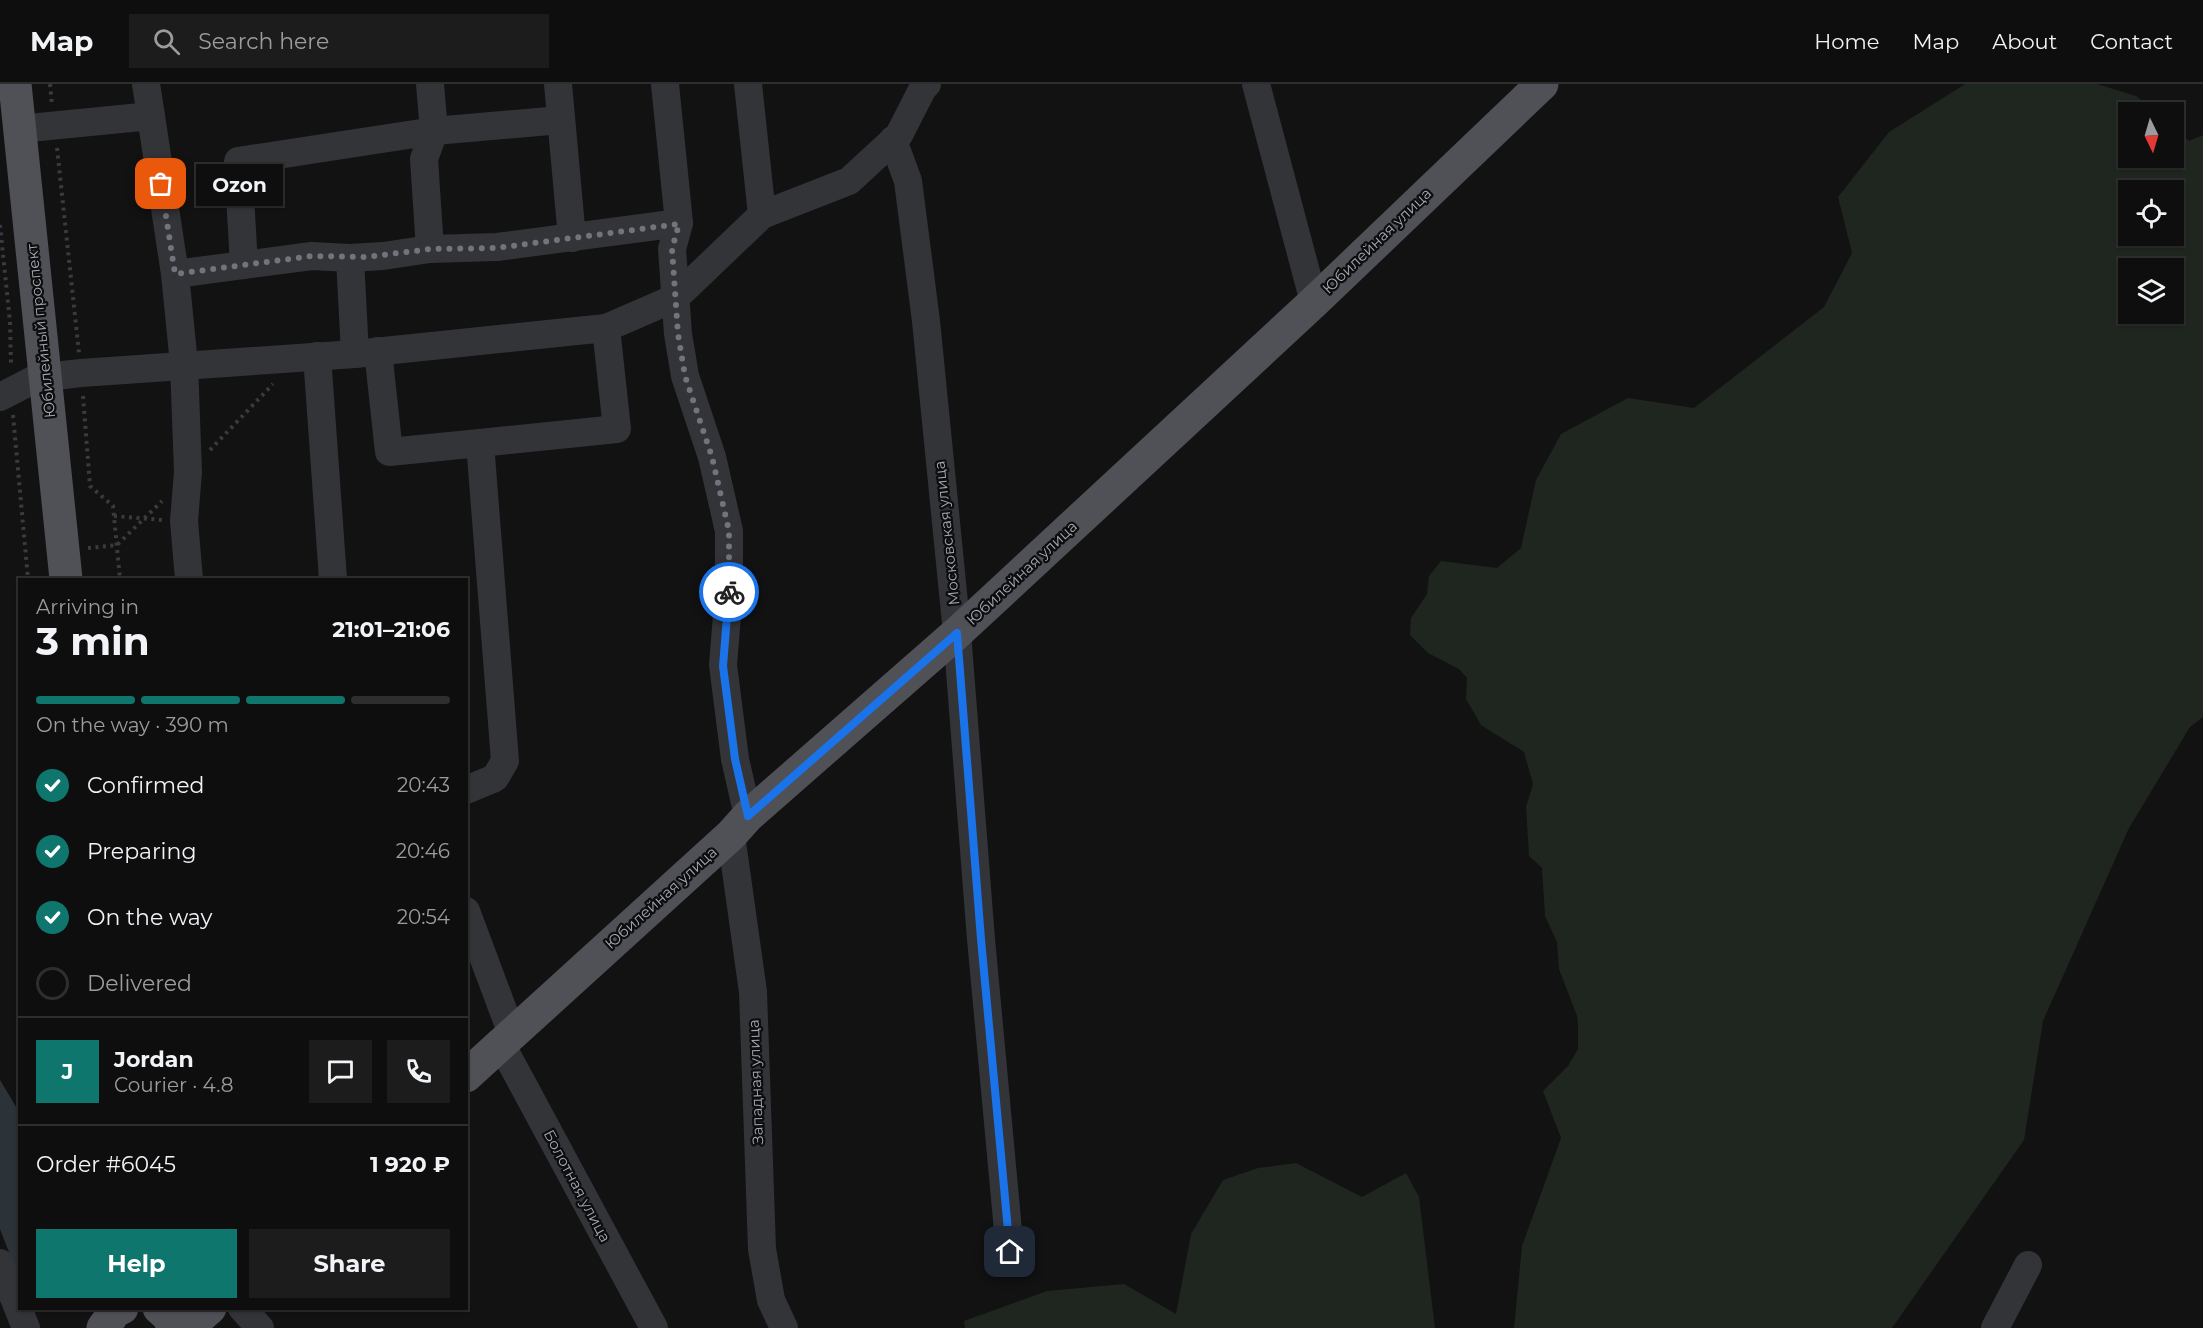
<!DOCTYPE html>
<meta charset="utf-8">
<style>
:root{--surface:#0e0e0e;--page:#1c1c1c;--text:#f1f3f6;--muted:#9b9c9e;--line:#2e2e2e;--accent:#0f766e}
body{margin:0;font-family:Montserrat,sans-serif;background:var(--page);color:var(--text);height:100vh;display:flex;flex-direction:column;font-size:22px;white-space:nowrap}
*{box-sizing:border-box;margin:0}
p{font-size:20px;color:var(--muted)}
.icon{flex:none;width:33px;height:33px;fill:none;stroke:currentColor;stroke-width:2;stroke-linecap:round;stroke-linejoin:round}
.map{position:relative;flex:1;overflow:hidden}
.panel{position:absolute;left:18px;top:494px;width:450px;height:732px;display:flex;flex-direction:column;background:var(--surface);border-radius:0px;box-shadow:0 2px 4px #0004,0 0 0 2px var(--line)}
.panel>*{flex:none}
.needle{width:39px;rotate:175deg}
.tools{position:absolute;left:2118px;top:18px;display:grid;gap:12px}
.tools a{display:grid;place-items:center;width:66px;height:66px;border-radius:0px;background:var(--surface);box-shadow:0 2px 4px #0004,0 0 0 2px var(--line);font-size:30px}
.pin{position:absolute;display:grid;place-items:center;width:51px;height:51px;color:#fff;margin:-26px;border-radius:12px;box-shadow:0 3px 9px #0006}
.courier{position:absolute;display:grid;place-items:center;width:60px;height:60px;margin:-30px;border:4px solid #1a73e8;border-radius:50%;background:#fff;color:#222;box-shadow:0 2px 8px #0007}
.bubble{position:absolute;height:42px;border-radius:0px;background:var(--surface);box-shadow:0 2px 4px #0004,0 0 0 2px var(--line);font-size:20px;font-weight:700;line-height:42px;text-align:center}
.head em{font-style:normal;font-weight:700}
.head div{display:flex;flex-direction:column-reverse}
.head{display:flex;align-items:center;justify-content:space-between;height:102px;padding:0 18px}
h1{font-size:39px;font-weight:700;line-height:45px}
.bar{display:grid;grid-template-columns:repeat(4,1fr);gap:9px 6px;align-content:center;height:72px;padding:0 18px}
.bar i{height:8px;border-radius:4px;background:var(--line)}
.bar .active{background:var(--accent)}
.bar p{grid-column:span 4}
.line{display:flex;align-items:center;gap:15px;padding:0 18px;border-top:2px solid var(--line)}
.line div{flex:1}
.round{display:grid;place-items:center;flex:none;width:63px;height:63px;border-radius:0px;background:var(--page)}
ol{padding:0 18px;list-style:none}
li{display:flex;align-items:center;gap:18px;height:66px}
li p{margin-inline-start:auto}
li .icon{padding:6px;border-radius:50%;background:var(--accent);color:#fff;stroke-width:4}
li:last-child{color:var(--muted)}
li i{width:33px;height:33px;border:3px solid var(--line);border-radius:50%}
.cta{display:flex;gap:12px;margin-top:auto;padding:12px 18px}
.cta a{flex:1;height:69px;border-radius:0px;background:var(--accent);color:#fff;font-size:24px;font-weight:700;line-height:69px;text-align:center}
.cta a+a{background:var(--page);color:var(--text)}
header{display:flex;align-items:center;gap:36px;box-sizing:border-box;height:84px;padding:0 30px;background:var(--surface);border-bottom:2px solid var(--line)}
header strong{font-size:28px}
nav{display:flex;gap:33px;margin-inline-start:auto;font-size:21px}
.search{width:420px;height:54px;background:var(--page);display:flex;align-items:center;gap:15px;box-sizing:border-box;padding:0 21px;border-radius:0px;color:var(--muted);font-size:22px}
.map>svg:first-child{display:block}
</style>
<header>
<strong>Map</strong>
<div class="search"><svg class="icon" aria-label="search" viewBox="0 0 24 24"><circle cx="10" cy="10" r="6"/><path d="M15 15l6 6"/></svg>Search here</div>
<nav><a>Home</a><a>Map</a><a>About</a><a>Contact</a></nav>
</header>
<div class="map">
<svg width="2203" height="1244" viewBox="0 0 2203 1244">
<rect width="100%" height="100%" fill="#121213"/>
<g fill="#1e261f" fill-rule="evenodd">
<path d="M1965,0H2097L2136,12L2156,28H2128V74H2174V44L2189,57L2203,51V633L2190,643L2129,744L2043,937L2024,1056L1892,1244H1514L1522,1162L1561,1054L1543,1007L1568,982L1578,965V942L1577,932L1559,885L1557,858L1545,832L1542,784L1529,772L1526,723L1533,700L1524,668L1481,641L1466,615L1467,594L1459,585L1428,569L1410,551L1411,534L1427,510L1429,492L1441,477L1497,484L1521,464L1536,396L1561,350L1628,314L1694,324L1824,223L1852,169L1838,113L1889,48ZM2128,106H2174V152H2128ZM2128,184H2174V230H2128Z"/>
<path d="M1296,1079L1362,1113L1406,1089L1419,1113L1435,1244H965L964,1237L1047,1207L1124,1200L1176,1230L1191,1150L1223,1096L1258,1084Z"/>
</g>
<path fill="#2b3238" d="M0,996L19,1028V1194L0,1145Z"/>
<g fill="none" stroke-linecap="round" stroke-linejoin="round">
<g stroke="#393b3f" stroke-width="4" stroke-dasharray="3 4.5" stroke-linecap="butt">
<path d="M50,0L52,21"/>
<path d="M57,64L79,269"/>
<path d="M0,141L10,238L11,281"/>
<path d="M83,312L90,402L113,422L120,495"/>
<path d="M13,331L28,495"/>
<path d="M210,366L273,300"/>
<path d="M114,432L162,436"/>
<path d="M88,464L117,461L162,417"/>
</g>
<g stroke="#333438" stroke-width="28">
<path d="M146,0L151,32"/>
<path d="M430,0L434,47L424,75L430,165"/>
<path d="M558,0L572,154"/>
<path d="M665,0L679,139L672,165L678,250L685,292L712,373L729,447V507L723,581L735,675L748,732"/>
<path d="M748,0L762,131"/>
<path d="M1256,0L1314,218"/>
<path d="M19,45L151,32L175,190"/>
<path d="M893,56L908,97L926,237L957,549L981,855L1010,1168"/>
<path d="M244,181L238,77L434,47L561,36"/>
<path d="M378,267L389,368L480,359L505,677L495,694L466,706"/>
<path d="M355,270L350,174L383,172L430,165L497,163L679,139"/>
<path d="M317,272L333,495"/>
<path d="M0,313L37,294L81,289L355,270L606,244L675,214L762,131L849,97L899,51L923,4L927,0"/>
<path d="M480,359L617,345L606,244"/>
<path d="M189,495L184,437L188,388L184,280L175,190L312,172L350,174"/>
<path d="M731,751L753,908L762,1165L771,1216L784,1244"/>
<path d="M466,827L512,950"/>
<path d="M501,960L654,1244"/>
<path d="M0,1179L26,1244"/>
<path d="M242,1224L260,1244"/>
<path d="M1995,1244L2028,1181"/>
</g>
<g stroke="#4f5157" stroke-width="33">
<path d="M15,0L66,495"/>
<path d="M466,992L731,751L748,732L957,549L1314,218L1542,0"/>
<path d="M159,1224L169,1233L173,1244"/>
<path d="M103,1244L116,1226L122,1224"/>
<path d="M187,1244L210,1224"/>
</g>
</g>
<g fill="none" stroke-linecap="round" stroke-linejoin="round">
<path stroke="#71747b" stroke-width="6" stroke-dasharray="0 10.8" d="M161,100L175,190L312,172L367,173L430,165L496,164L679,140L672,165L678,250L685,292L712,373L729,447V508"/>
<path stroke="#1a73e8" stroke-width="8" d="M729,508L723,582L735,675L748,732L957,549L981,855L1010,1168"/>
</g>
<g text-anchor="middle" stroke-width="4.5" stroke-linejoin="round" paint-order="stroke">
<g font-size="15" fill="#a4a8b3" stroke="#0d0d0e">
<text transform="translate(1377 157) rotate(-44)" y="5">Юбилейная улица</text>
<text transform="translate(41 247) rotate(-96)" y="5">Юбилейный проспект</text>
<text transform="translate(947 449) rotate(-96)" y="5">Московская улица</text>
<text transform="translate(1022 489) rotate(-43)" y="5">Юбилейная улица</text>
<text transform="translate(661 814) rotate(-42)" y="5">Юбилейная улица</text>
<text transform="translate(756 998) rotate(-92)" y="5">Западная улица</text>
<text transform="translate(577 1102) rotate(62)" y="5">Болотная улица</text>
</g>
</g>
</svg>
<div class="tools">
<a><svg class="needle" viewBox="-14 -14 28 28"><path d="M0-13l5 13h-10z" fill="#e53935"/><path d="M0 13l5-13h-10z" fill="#9b9c9e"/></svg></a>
<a><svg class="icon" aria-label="locate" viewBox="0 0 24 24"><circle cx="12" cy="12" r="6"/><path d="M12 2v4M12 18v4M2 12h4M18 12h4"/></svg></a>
<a><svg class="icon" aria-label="layers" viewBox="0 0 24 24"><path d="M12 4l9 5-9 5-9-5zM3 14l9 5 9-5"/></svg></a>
</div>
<div class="pin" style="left:161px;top:100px;background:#ea580c"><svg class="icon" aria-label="bag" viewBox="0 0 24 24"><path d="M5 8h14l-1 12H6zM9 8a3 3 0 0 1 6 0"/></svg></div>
<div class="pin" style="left:1010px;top:1168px;background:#1f2937"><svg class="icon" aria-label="home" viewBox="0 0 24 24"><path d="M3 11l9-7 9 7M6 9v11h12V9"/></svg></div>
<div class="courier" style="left:729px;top:508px"><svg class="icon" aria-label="bike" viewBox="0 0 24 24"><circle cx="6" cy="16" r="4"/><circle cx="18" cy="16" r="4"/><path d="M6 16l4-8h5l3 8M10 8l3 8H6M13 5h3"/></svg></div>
<div class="bubble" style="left:196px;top:80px;width:87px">Ozon</div>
<section class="panel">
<div class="head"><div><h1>3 min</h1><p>Arriving in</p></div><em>21:01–21:06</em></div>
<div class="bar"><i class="active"></i><i class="active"></i><i class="active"></i><i></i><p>On the way · 390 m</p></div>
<ol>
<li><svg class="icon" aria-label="check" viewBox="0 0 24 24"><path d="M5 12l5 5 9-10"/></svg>Confirmed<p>20:43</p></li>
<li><svg class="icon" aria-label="check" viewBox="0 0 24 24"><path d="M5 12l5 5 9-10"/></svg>Preparing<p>20:46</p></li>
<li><svg class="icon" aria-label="check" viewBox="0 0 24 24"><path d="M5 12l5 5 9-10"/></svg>On the way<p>20:54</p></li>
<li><i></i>Delivered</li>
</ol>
<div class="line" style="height:108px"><b class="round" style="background:var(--accent);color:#fff">J</b><div><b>Jordan</b><p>Courier · 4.8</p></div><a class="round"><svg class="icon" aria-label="chat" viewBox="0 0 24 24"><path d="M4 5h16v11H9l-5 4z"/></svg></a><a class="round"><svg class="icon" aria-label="phone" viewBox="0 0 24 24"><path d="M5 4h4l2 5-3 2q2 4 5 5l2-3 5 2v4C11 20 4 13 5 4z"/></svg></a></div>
<div class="line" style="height:78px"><div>Order #6045</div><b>1 920 ₽</b></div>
<div class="cta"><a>Help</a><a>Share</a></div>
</section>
</div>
